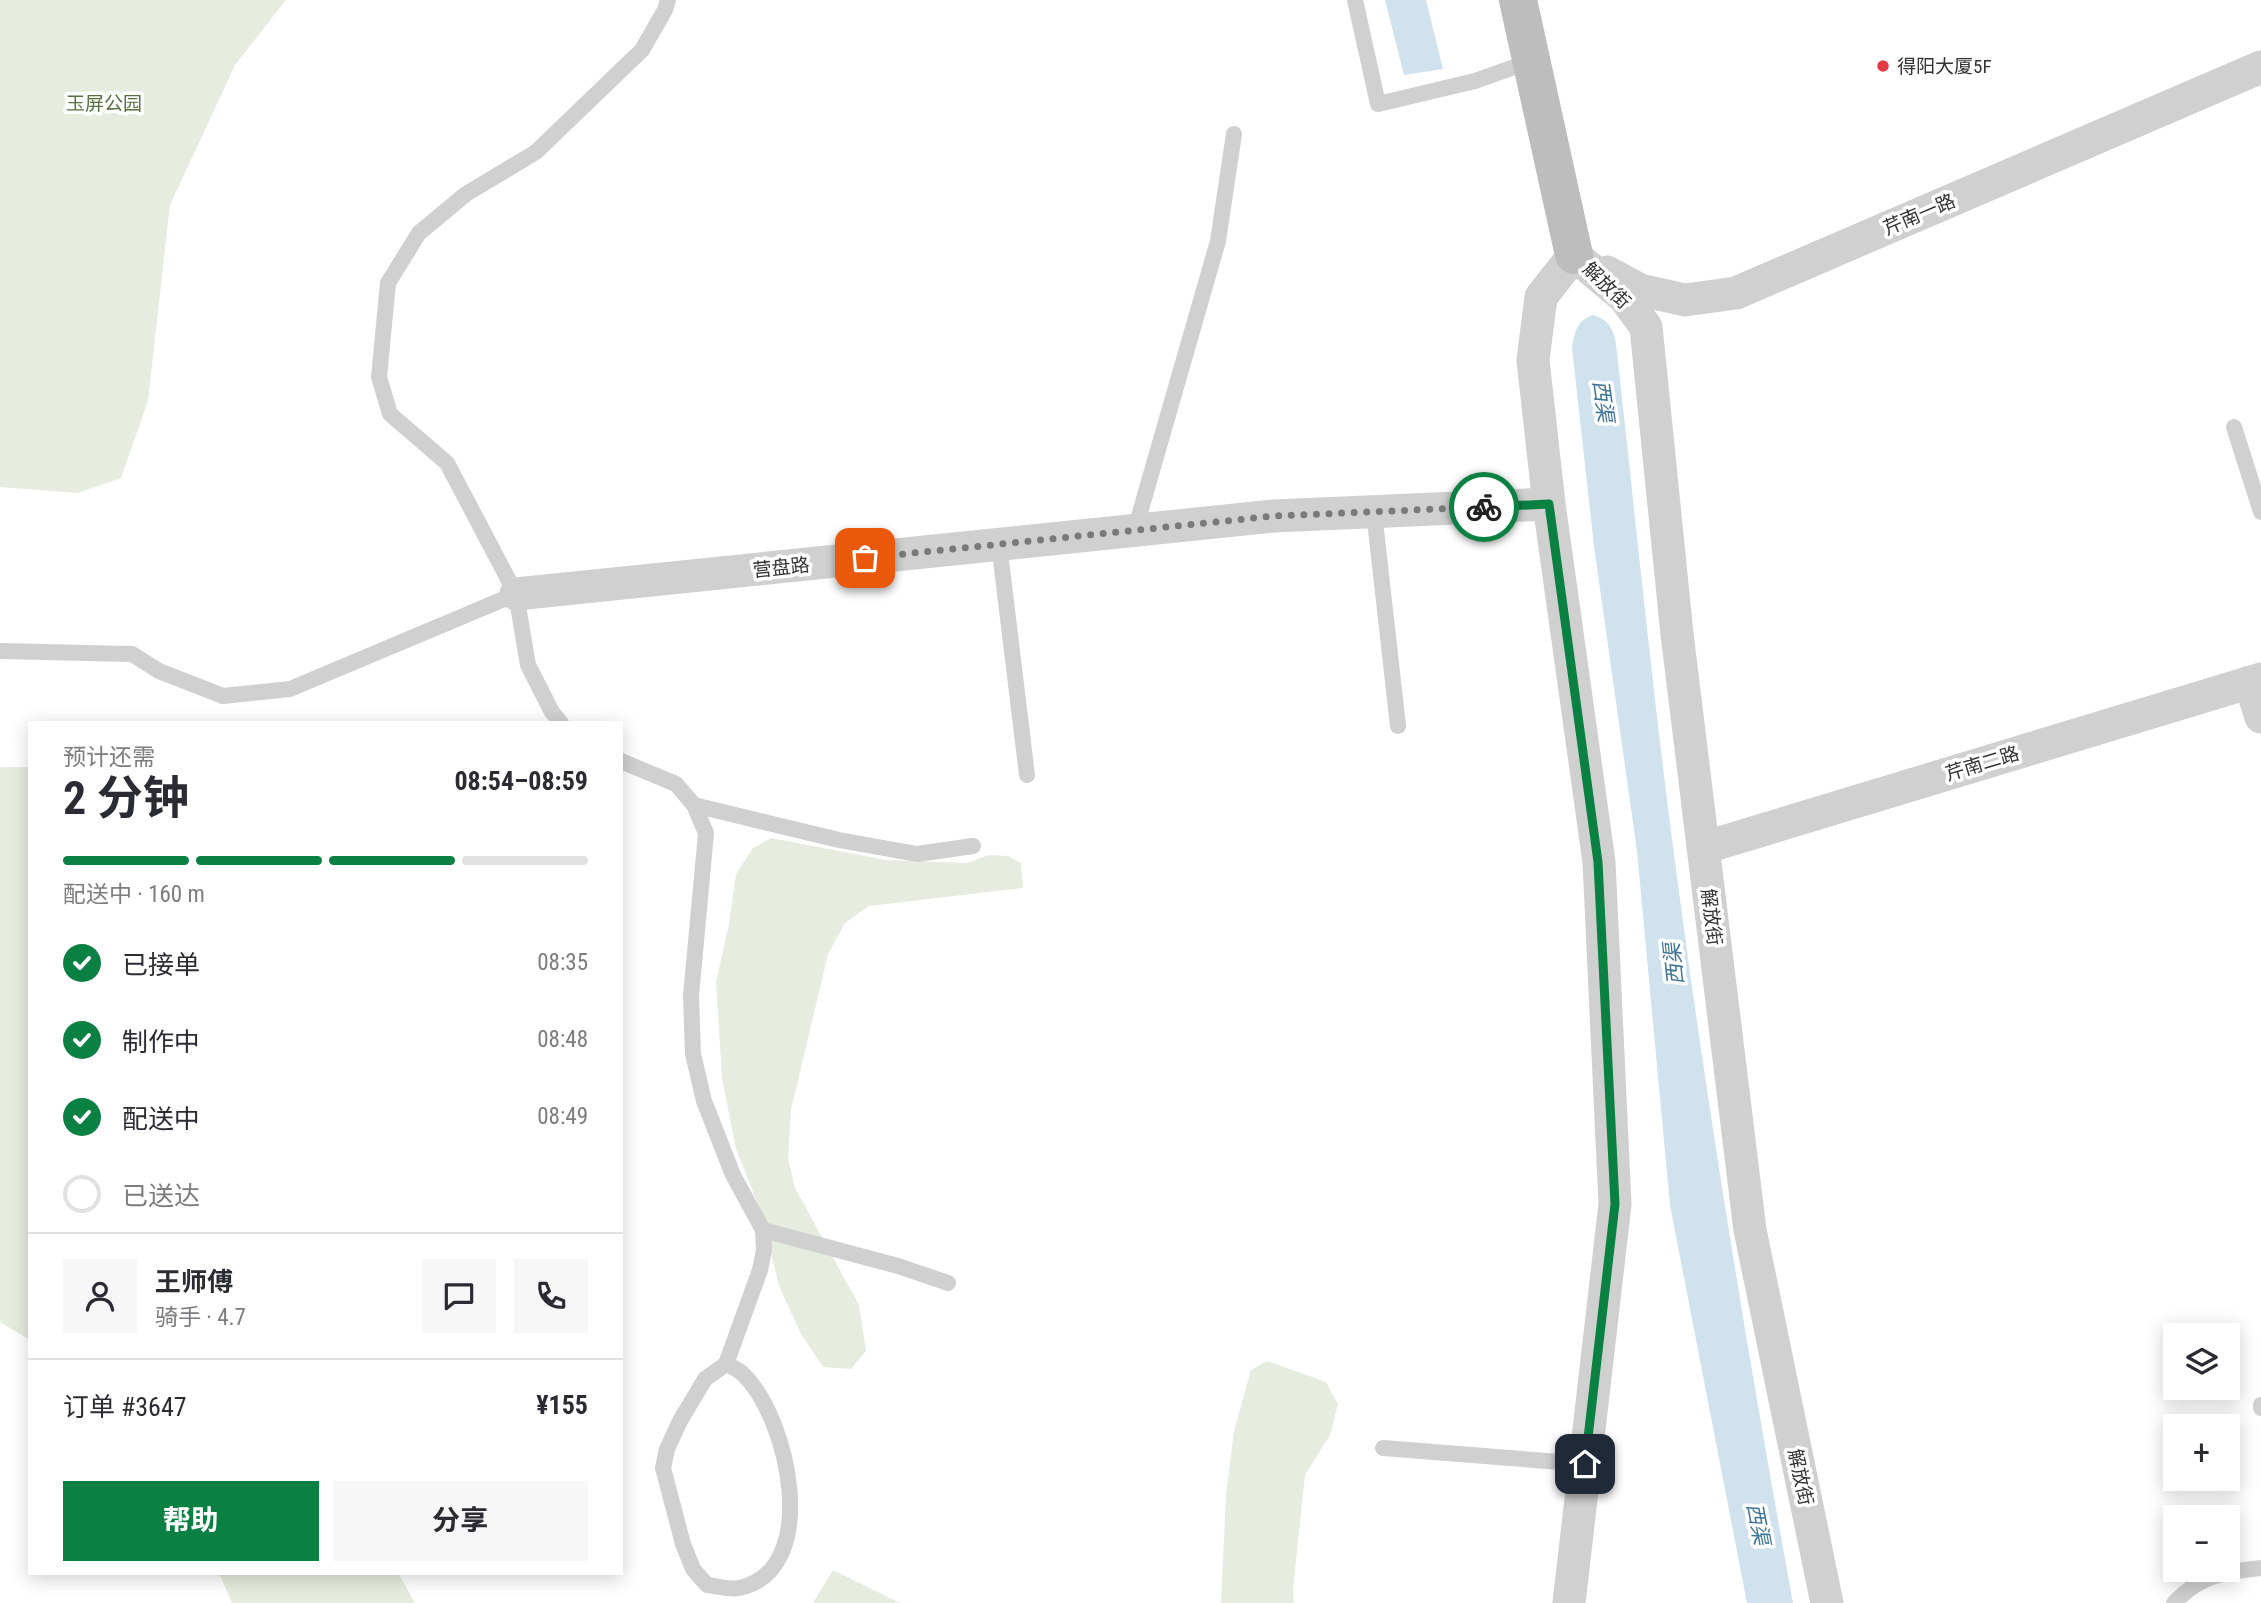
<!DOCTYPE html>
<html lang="zh">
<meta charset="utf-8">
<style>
:root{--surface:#fff;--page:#f7f7f7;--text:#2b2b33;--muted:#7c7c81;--line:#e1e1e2;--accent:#0b8043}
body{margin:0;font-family:"Roboto Condensed","Noto Sans SC",sans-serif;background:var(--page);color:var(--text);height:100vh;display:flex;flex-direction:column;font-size:26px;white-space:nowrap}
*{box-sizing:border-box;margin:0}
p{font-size:23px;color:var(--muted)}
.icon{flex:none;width:38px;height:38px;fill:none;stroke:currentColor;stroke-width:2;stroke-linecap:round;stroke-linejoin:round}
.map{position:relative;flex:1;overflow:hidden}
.side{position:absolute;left:28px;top:721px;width:595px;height:854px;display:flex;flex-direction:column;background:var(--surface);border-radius:0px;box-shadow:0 4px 18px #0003}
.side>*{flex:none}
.buttons{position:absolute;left:2163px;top:1323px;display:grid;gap:14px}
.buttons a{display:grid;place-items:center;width:77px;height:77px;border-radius:0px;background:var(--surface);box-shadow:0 4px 18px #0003;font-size:35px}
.pin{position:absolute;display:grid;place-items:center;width:60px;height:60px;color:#fff;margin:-30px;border-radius:14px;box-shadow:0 4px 10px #0006}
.courier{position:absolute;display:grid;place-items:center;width:70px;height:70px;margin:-35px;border:5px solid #0b8043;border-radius:50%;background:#fff;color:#222;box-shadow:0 2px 9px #0007}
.head em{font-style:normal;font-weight:700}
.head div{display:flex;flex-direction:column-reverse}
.head{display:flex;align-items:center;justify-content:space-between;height:119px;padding:0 35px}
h1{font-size:46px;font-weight:700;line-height:52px}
.bar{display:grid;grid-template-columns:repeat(4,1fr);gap:10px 7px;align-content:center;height:84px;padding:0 35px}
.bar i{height:9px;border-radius:5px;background:var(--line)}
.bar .current{background:var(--accent)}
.bar p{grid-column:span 4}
.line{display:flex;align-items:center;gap:18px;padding:0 35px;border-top:2px solid var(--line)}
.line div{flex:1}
.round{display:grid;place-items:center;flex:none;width:74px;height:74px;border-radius:0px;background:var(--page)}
ol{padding:0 35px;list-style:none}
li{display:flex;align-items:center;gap:21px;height:77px}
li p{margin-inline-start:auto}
li .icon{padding:7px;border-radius:50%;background:var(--accent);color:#fff;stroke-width:4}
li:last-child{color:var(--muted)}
li i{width:38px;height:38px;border:4px solid var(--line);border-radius:50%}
.button{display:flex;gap:14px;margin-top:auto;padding:14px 35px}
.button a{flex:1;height:80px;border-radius:0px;background:var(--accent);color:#fff;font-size:28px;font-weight:700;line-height:80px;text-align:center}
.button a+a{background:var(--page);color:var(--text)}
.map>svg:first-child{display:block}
</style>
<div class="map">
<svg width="2261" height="1603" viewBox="0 0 2261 1603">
<rect width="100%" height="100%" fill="#fff"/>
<g fill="#e6ecdf">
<path d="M0,0H286L235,65L170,205L148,401L121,478L78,493L0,487Z"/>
<path d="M0,767H30V1340L0,1322Z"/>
<path d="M771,838L886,860L967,863L989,855L1008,856L1021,863L1023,888L869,906L845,923L828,954L791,1110L788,1158L795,1188L859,1305L866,1351L851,1369L823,1367L801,1334L779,1286L761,1212L736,1149L722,1078L716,982L729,924L736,874L753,848Z"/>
<path d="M1267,1361L1326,1382L1338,1404L1330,1435L1305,1475L1293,1589L1294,1603H1221L1226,1495L1234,1431L1251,1370Z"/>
<path d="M833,1570L900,1603H813Z"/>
<path d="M219,1573H398L415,1603H232Z"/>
</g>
<g fill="#cfe2ee">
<path d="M1385,0H1426L1443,69L1404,75Z"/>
<path d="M1593,315C1609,320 1613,328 1616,344C1636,521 1653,700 1677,877C1709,1120 1749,1362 1793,1603H1747L1670,1205L1637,851L1594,546L1572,348C1575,332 1576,321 1593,315Z"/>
</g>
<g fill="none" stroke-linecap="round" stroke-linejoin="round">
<g stroke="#d0d0d0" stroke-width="16">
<path d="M1355,0L1378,104L1475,81L1531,61"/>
<path d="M2234,427L2261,512"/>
<path d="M1374,512L1398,726"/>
<path d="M1135,530L1218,241L1234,134"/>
<path d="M999,544L1027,775"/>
<path d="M0,651L132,654L159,671L223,696L290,689L516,594"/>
<path d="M561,723L552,712L528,665L516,594L447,463L390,414L379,377L388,283L419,233L466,194L536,152L642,50L665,10L668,0"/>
<path d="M621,761L676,784L694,805L706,833L691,996L693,1054L704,1101L733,1175L763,1230L764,1250L760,1270L726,1364"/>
<path d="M694,805L839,840L917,854L973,846"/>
<path d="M763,1230L898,1266L948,1283"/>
<path d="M726,1364C732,1367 740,1370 744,1375C788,1418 823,1570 739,1588C730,1590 717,1586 707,1585L693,1569L683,1544L663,1468L667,1449L680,1421L705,1379Z"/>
<path d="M2261,1405V1408"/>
<path d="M1383,1448L1585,1464"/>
<path d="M2174,1603C2200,1575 2224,1572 2261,1568"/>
</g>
<g stroke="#d0d0d0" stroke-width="33">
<path d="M1574,255L1624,297L1646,327L1677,634L1750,1230L1827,1603"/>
<path d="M1607,272L1640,290L1685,300L1736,293L2261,67"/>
<path d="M516,594L1274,516L1549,504"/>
<path d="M2250,682L2261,717"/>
<path d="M1703,848L2261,679"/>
<path d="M1569,1603L1615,1204L1599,862L1549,504L1533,360L1541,297L1574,255"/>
</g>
<path stroke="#bdbdbd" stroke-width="38" d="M1518,0L1574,255"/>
</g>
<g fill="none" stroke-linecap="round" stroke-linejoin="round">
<path stroke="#7a7a7a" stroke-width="7" stroke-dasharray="0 12.6" d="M865,558L1274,516L1484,507"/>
<path stroke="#0b8043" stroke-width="9" d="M1484,507L1549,504L1598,862L1615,1204L1585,1464"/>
</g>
<circle fill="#e63946" stroke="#fff" stroke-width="2.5" cx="1883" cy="66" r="7"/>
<g text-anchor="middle" stroke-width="7" stroke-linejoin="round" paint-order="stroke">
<g font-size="19" fill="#333" stroke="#fff" text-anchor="start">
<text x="1897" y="73">得阳大厦5F</text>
</g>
<g font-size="19" fill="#56703f" stroke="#fff">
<text x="104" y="110">玉屏公园</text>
</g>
<g font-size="19" fill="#333" stroke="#fff">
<text transform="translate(1919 214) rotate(-23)" y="7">芹南一路</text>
<text transform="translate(1607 285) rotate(44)" y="7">解放街</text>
<text transform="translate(781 567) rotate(-6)" y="7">营盘路</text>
<text transform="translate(1982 763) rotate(-17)" y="7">芹南二路</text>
<text transform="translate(1712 917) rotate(83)" y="7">解放街</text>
<text transform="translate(1801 1477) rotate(78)" y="7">解放街</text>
</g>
<g font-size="21" font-style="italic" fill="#3f7597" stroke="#fff">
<text transform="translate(1603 401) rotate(82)" y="7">西渠</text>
<text transform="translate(1674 964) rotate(-96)" y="7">西渠</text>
<text transform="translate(1758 1524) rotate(79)" y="7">西渠</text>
</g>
</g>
</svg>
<div class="buttons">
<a><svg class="icon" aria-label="layers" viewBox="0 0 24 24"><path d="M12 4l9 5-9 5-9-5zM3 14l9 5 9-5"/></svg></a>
<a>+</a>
<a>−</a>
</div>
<div class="pin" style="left:865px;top:558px;background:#ea580c"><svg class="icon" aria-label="bag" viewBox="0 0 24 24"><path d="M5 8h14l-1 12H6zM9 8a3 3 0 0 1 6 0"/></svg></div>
<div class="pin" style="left:1585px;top:1464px;background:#1f2937"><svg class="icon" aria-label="home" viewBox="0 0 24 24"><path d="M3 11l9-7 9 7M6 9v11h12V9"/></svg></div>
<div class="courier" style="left:1484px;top:507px"><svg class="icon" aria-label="bike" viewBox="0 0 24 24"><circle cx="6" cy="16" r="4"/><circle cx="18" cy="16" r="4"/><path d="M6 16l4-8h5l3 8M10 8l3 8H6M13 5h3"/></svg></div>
<section class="side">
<div class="head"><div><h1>2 分钟</h1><p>预计还需</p></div><em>08:54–08:59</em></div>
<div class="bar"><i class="current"></i><i class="current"></i><i class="current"></i><i></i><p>配送中 · 160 m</p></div>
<ol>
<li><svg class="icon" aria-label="check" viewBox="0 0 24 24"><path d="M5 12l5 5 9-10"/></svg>已接单<p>08:35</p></li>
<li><svg class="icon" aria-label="check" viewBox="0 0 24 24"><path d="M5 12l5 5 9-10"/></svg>制作中<p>08:48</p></li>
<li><svg class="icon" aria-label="check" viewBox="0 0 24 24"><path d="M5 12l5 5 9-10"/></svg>配送中<p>08:49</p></li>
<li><i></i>已送达</li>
</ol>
<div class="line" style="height:126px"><a class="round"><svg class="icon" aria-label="person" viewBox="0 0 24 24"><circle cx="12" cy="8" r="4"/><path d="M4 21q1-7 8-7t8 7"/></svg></a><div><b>王师傅</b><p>骑手 · 4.7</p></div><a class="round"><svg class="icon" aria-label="chat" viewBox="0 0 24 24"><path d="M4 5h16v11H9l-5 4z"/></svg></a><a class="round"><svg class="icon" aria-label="phone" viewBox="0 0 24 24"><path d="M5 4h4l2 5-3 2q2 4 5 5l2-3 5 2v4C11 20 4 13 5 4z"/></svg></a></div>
<div class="line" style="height:91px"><div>订单 #3647</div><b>¥155</b></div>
<div class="button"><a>帮助</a><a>分享</a></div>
</section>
</div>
